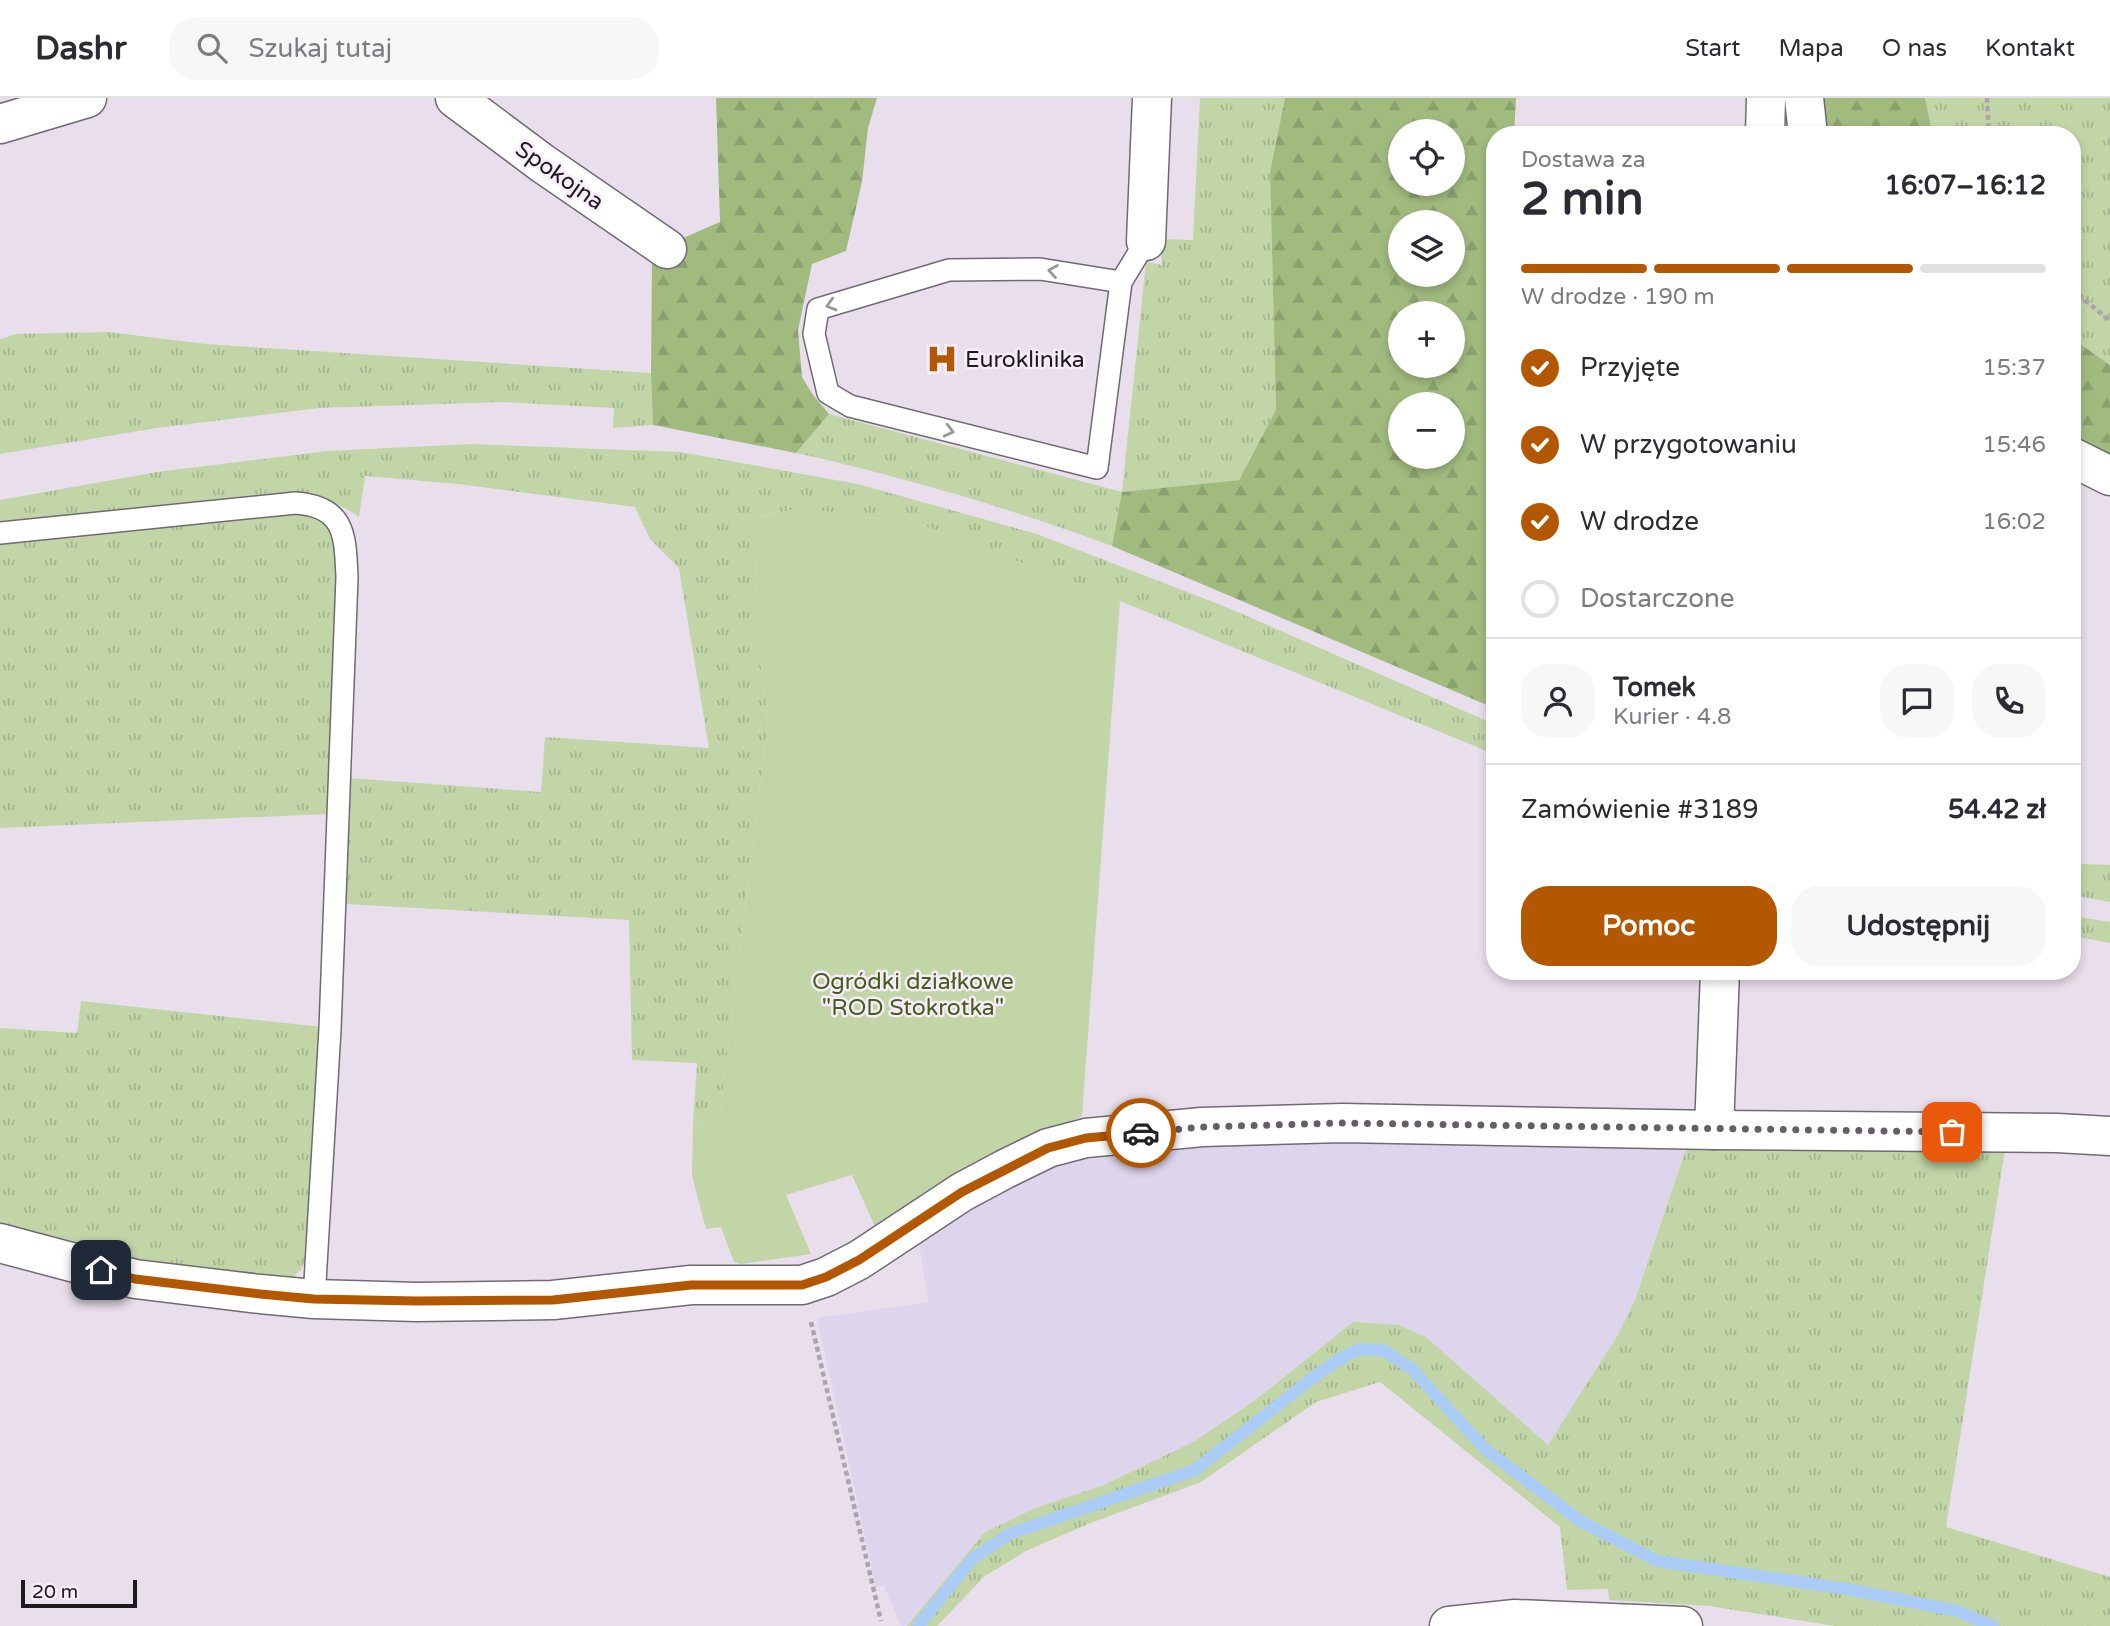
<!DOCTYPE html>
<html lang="pl">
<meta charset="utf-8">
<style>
:root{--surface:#fff;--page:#f7f7f7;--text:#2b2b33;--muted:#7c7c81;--line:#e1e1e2;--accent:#b45701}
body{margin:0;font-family:"Varela Round",sans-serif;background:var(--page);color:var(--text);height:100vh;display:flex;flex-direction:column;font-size:26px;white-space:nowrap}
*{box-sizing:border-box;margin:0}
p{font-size:23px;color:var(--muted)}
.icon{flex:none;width:38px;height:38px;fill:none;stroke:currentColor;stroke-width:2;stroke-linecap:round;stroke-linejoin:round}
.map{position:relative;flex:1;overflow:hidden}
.side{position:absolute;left:1486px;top:28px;width:595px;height:854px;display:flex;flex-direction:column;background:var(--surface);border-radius:28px;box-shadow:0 4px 10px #0003}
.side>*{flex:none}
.buttons{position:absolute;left:1388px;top:21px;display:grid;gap:14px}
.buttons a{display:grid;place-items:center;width:77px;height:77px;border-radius:50%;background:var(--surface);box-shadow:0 4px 10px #0003;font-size:35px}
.scale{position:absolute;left:21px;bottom:18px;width:116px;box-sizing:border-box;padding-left:7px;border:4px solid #1d191d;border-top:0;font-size:19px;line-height:24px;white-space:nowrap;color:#1d191d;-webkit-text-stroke:5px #f7ecf9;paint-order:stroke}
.pin{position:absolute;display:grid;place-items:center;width:60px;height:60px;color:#fff;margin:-30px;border-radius:14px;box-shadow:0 4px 10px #0006}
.courier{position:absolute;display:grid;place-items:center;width:70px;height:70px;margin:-35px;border:5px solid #b45701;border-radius:50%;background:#fff;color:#222;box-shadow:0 2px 9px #0007}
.headline em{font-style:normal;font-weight:700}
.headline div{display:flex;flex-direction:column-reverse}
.headline{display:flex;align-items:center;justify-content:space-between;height:119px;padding:0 35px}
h1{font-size:46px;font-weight:700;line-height:52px}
.bar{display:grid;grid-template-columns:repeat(4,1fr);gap:10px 7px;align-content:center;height:84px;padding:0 35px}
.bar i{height:9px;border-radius:5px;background:var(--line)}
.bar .current{background:var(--accent)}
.bar p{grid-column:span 4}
.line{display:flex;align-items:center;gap:18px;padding:0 35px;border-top:2px solid var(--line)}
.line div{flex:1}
.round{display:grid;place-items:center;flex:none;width:74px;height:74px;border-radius:28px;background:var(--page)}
ol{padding:0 35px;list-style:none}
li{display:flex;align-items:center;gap:21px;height:77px}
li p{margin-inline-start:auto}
li .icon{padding:7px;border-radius:50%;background:var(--accent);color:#fff;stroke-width:4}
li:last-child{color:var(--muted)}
li i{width:38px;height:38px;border:4px solid var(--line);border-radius:50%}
.primary-button{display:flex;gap:14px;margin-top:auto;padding:14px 35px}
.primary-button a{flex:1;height:80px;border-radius:28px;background:var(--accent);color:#fff;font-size:28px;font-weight:700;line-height:80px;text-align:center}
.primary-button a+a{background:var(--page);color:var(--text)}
header{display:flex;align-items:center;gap:42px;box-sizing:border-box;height:98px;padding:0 35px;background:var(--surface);border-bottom:2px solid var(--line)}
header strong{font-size:33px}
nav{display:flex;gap:38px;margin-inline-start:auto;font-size:24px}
.search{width:490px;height:63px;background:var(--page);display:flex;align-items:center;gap:18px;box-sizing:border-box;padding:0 24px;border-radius:28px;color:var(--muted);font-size:26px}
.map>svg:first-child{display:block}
</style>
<header>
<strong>Dashr</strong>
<div class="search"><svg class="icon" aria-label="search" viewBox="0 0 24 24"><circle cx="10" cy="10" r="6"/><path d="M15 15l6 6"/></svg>Szukaj tutaj</div>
<nav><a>Start</a><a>Mapa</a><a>O nas</a><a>Kontakt</a></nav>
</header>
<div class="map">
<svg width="2110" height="1528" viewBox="0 0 2110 1528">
<defs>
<pattern id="grass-tufts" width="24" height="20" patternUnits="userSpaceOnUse" patternTransform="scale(1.75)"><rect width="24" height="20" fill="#c1d5a7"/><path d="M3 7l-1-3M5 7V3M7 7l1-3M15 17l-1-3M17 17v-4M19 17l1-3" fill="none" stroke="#a5b68f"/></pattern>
<pattern id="forest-firs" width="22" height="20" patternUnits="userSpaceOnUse" patternTransform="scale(1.75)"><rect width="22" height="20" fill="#a1bb7f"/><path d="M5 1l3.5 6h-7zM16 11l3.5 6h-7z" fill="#8aa06d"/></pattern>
</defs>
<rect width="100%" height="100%" fill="#e9dfec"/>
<path fill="#ddd5eb" d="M1338,1042H1689L1635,1202L1619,1235L1548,1348L1426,1239L1258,1300L1195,1343L1104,1387L1035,1410L984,1435L907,1528H901L884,1488L876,1489L817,1220L929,1204L917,1134L960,1105L1073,1060L1207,1045Z"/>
<g fill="url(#grass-tufts)">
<path d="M1200,0H1285L1270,74L1276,312L1239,382L1122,394L1112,448C1009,410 904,379 796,355L829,316L1122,394L1146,164L1162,167L1160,141L1193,142Z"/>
<path d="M1925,0H2110V267L2072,240V37H1933Z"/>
<path d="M108,234L206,246L651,275L653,327L613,330L614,310L502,304L319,310L157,330L0,356V241L16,236Z"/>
<path d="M472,346L680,354L858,386L1037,436L1226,509L1494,626V656L1120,503L922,427L801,410L762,418L759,420L754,519L768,622L720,1015L715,1030L693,1026L697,965L632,962L629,822L346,806L349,680L541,694L545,639L709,650L679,470L650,441L635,409L458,386L365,378L359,419C339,405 322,398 298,394L0,427V402L157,374L327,353Z"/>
<path d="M300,414L331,430L338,442L329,716L0,730V440Z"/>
<path d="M2072,763L2083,766L2110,767V804L2072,797Z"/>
<path d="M2072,818L2110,824V845L2072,838Z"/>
<path d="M81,903L322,929L306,1160L301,1172L290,1181L191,1178L19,1130L0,1128V930L77,935Z"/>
<path d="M1689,1042L2006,1045L1946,1429L2110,1479V1528H1835L1709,1508L1609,1502L1608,1491L1567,1492L1560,1429L1380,1284L1316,1304L1201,1384L1088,1426L1026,1453L985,1478L937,1528H907L984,1435L1035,1410L1104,1387L1195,1343L1258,1300L1353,1224L1399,1227L1426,1239L1548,1347L1619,1235L1635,1202Z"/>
</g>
<g fill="url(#forest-firs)" fill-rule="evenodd">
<path d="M716,0H877L868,30L862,84L846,153L812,166L798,232L802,279L813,297L829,316L796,355L653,327L651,275L652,159L683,140L720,124Z"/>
<path d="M1285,0H1516L1514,37H1494V610L1112,448L1122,394L1239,382L1276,312L1270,74ZM1400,33H1452V86H1400ZM1400,124H1452V177H1400ZM1452,215V268H1400V215ZM1400,306H1452V359H1400Z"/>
<path d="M1812,0H1925L1933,37H1815Z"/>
<path d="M2072,240L2110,267V366L2072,346Z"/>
</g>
<path fill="#c1d5a7" d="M801,410L922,427L1120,503L1082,1018L876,1131L852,1077L786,1097L811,1156L741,1166L734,1164L721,1129L706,1131L692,1078L693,1026L715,1030L720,1015L768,622L754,519L759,419Z"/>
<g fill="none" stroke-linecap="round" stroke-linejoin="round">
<path stroke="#aaccf6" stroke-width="12" d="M918,1528L972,1461L1009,1436L1195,1372L1315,1278L1341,1260L1360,1251L1383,1252L1412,1271L1485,1351L1580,1423L1657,1463L1847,1491L1957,1513L1993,1528"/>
<defs>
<g id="lane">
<path d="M1121,184L1040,171L949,172L818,211L814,236L828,295L850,308L1097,370L1121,184L1146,143"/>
<path d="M0,435L296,405C346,409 345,438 347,479L330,931L314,1201"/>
</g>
<g id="street">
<path d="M455,0L542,65L667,151"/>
<path d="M1804,0L1808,37"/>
<path d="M0,26L87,0"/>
<path d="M1765,37L1766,0"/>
<path d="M1146,143L1152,0"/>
<path d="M2072,359L2110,378"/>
<path d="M1714,1032L1720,873"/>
<path d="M0,1145L135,1181L260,1196L314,1201L417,1204L553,1202L691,1187H802L826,1179L859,1162L962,1094L1005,1071L1048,1050L1086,1040L1202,1029L1342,1025L1714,1032L2057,1035L2110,1038"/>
</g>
<path id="secondary" d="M1449,1528L1515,1521L1683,1528"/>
</defs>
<use href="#lane" stroke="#716974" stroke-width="24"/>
<use href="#street" stroke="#716974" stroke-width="41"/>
<use href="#secondary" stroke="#716974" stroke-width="41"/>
<g stroke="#aca4ae" stroke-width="4.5" stroke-dasharray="5 3.5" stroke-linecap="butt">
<path d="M1987,0L1989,37"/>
<path d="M2072,191L2110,223"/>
<path d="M811,1224L881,1523"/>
</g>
<use href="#lane" stroke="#fff" stroke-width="21"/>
<use href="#street" stroke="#fff" stroke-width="38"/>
<use href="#secondary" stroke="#fff" stroke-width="38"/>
</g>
<defs><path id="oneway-chevron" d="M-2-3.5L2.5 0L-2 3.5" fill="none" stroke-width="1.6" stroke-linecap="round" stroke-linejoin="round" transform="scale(1.75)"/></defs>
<g stroke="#999899">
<use href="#oneway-chevron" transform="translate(1053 173) rotate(-171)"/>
<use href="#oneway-chevron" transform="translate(831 207) rotate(164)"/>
<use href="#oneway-chevron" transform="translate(949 333) rotate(14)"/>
</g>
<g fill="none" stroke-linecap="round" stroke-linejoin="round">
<path stroke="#645e65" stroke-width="7" stroke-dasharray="0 12.6" d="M1141,1035L1202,1029L1342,1025L1952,1034"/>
<path stroke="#b45701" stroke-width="9" d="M101,1172L135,1181L260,1196L314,1201L417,1203L553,1202L691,1187H802L826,1179L859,1162L962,1094L1048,1050L1086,1040L1141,1035"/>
</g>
<defs>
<symbol id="hospital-bare" viewBox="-9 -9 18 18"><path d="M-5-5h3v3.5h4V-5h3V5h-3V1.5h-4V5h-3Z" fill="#b45701" stroke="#f7ecf9" stroke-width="2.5" paint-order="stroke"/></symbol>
</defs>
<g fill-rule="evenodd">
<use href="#hospital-bare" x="920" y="239" width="44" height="44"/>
</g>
<g text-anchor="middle" stroke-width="5" stroke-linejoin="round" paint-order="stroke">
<g font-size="23" fill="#1d191d" stroke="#f7ecf9">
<text transform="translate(560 77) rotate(35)" y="8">Spokojna</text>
</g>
<g font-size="23" fill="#1d191d" stroke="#f7ecf9" text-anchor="start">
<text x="965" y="269">Euroklinika</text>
</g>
<g font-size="23" fill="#465d1d" stroke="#f7ecf9">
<text x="913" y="891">Ogródki działkowe<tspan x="913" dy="26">"ROD Stokrotka"</tspan></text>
</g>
</g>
</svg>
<div class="buttons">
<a><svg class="icon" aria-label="locate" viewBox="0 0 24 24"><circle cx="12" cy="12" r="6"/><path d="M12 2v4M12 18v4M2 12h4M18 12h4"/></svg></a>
<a><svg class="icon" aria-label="layers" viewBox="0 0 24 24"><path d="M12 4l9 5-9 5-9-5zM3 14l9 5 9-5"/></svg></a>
<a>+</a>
<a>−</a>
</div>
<div class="scale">20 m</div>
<div class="pin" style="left:1952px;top:1034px;background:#ea580c"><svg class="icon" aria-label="bag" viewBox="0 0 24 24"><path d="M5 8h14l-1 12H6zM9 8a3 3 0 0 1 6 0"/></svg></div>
<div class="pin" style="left:101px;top:1172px;background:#1f2937"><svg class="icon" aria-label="home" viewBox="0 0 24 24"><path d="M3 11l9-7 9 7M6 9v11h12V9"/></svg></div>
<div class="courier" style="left:1141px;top:1035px"><svg class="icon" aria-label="car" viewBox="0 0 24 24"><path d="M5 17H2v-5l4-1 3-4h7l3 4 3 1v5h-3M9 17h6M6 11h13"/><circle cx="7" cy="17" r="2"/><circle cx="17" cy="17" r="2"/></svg></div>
<section class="side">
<div class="headline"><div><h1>2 min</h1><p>Dostawa za</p></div><em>16:07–16:12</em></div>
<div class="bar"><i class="current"></i><i class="current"></i><i class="current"></i><i></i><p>W drodze · 190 m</p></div>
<ol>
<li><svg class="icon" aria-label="check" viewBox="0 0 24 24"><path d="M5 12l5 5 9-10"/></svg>Przyjęte<p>15:37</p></li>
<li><svg class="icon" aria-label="check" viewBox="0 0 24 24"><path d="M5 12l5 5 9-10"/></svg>W przygotowaniu<p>15:46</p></li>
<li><svg class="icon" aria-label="check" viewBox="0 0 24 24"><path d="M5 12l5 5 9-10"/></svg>W drodze<p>16:02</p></li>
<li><i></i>Dostarczone</li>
</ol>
<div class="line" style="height:126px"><a class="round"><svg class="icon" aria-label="person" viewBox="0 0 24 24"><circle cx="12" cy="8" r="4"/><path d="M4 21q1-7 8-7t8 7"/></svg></a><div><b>Tomek</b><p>Kurier · 4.8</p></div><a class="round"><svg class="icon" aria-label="chat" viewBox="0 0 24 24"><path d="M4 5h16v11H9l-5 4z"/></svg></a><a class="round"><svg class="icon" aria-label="phone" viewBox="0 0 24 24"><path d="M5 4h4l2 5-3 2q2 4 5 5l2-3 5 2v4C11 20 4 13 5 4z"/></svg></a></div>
<div class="line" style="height:91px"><div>Zamówienie #3189</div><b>54.42 zł</b></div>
<div class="primary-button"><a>Pomoc</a><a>Udostępnij</a></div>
</section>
</div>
